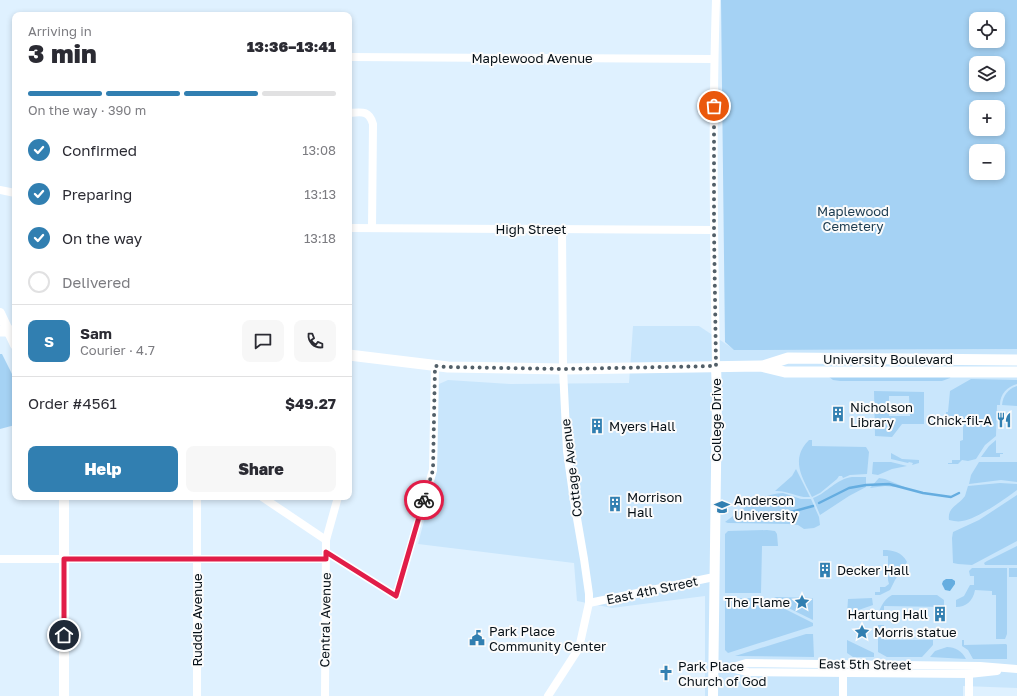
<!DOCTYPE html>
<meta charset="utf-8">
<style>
:root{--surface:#fff;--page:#f7f7f7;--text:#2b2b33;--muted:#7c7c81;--line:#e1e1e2;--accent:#317fb1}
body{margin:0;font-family:"Golos Text",sans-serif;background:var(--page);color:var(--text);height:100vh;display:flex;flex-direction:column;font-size:15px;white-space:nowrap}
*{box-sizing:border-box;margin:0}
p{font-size:13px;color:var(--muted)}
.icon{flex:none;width:22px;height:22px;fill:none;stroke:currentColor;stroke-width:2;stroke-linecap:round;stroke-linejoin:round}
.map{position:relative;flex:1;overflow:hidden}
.details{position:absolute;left:12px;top:12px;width:340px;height:488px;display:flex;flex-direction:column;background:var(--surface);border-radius:8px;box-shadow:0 2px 6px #0003}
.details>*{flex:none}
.tools{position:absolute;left:969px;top:12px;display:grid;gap:8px}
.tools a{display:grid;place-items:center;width:36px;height:36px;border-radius:8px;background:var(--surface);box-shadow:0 2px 6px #0003;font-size:20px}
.pin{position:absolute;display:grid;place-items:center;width:34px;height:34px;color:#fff;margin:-17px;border:2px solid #fff;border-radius:50%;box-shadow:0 1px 4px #0007}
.courier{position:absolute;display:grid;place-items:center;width:40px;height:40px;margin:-20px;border:3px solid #e11d48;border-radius:50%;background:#fff;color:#222;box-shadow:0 1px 5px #0007}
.summary em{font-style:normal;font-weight:800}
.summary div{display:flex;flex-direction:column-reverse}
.summary{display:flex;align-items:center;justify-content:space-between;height:68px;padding:0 16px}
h1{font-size:26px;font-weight:800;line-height:30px}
.bar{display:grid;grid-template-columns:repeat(4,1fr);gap:6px 4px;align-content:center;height:48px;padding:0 16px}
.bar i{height:5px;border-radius:3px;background:var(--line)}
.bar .current{background:var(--accent)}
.bar p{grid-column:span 4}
.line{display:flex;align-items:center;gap:10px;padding:0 16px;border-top:1px solid var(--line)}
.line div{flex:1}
.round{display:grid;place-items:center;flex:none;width:42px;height:42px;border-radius:8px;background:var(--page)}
ol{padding:0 16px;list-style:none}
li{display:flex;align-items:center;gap:12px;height:44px}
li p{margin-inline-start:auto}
li .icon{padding:4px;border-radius:50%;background:var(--accent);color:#fff;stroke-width:4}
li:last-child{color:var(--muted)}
li i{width:22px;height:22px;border:2px solid var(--line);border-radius:50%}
.action{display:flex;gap:8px;margin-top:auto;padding:8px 16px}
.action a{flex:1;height:46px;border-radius:8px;background:var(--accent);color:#fff;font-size:16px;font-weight:800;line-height:46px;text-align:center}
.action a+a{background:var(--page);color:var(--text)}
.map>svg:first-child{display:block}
</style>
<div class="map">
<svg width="1017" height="696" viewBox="0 0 1017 696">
<rect width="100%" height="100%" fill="#dff1ff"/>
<path fill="#c9e6fc" d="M633,326H699L735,350L1017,349V688L963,686V696H705V596L612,608L577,601L574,563L418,544L437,470L439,384L448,380L510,384L629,383Z"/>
<g fill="#a5d2f4" fill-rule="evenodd">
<path d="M721,0H1017V349L734,350L725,342ZM976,19H998V41H976ZM976,63H998V85H976ZM976,107H998V129H976ZM976,151H998V173H976Z"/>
<path d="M0,354H2L15,380V425L0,429Z"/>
<path d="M951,375L950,378L942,381H840L833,380L828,376Z"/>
<path d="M971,379L1017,380V384C1007,387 1000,394 1000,405H997L996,436L985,445L976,459L968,461L962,460L958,464H948V463H952V460H960V441L963,440V425H946V412H948L950,391Z"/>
<path d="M1017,386V406L1002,405C1003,395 1008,389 1017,386Z"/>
<path d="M874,391L924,392V424H902L892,437L875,436ZM889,396H909L910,416H889Z"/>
<path d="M809,440H812V446L866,447L869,452L867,474L850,475L843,478L842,476H839L837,479L820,493L812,497C802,477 790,459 809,440Z"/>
<path d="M996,440V453H1003V454H1000V457H981L989,446Z"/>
<path d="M891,453L902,459L919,460V463L912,465L913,463L909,462L908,463L891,459Z"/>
<path d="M873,462H891L907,466L892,469L878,475L872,474Z"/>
<path d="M979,462H1017V482L1001,480L969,484L971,475Z"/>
<path d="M796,469L810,497C798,498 787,490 775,491L792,476Z"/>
<path d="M852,477H866V487L849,496L820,515L813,498C827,493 836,479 852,477Z"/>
<path d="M879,478L885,479L907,488L885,486L870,488Z"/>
<path d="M1000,483L1017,484V490C1005,499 977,519 962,521C958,522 954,521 949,520C947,507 959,505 965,496C966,493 967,489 968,486Z"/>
<path d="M783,493L801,499H811L819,517L820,525L814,528L804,529L798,525L788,524L728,523L725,522C742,509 761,494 783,493Z"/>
<path d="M1017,495V541L972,565L958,564L953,563L952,538L953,532L979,520Z"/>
<path d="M767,530L775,531L777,534L778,546H762L761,593H725V534L728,531Z"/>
<path d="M1017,546V565H985L984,563L987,561Z"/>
<path d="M883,550C893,550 902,552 907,562L895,580L890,590L880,595H875V592H880V587H885L889,584L888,580V556H883Z"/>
<path d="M972,568H1007V634L1005,639H996V595H992V591L975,590C973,601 966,607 956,607V600L964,596L970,585H974V576H970L969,571Z"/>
<rect x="1009" y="568" width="8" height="9"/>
<path d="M892,595H937L944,600V607L884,606V620H878C878,610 883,600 892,595Z"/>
<path d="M776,597L813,598V620L774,601V598Z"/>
<path d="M725,598H763L813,623V626L728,653L725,650Z"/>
<path d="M872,598L873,605L847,614L848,599Z"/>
<path d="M878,625H884V640H933V645L922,657H887L878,652Z"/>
<path d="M806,634H813L814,657L735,656Z"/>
<path d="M847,640L874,653V657H853L847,653Z"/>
<path d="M962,640H964V645L1006,644L1007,645V659H973L968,650L962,646Z"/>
<path d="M947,647C955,647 962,651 966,659L930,657L935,651Z"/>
</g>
<path fill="#65ade0" d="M946,579H952L955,581V584L950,591L945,590L942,584L943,581Z"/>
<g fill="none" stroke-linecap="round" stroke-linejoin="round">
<g stroke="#65ade0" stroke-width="2.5">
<path d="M819,503L849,488L866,485L889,484L923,493L951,497L959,493"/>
<path d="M780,515L813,506"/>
</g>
<g stroke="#fff" stroke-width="8">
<path d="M716,0C712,122 714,244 716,366"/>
<path d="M349,57L714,59"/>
<path d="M349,113C362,112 369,110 373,124L372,228"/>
<path d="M0,190L15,193"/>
<path d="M349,228L714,230"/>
<path d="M197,497V696"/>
<path d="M262,497L326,540"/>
<path d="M326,552L396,596L433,470L435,366"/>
<path d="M0,559H326"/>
<path d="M589,603L714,577"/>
<path d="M731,668L748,672L969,674L997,671"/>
<path d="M713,669L730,668L746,663L980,666L1017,669"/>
<path d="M969,675V696"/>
<path d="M325,696L326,540L338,497"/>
<path d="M548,696L579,648L589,603V594L584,559L574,501L567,451L563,369L562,229"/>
<path d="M843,696V669"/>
</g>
<g stroke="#fff" stroke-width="10">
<path d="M0,313L15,345"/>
<path d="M64,497V696"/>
<path d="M713,696L717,395L716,366"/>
</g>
<g stroke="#fff" stroke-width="11">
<path d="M0,331H15"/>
<path d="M349,355L448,367L563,369L761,366L785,372H1017"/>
<path d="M763,366L788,358L1017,360"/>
</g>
</g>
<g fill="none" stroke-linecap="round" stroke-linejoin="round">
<path stroke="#525f68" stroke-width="4" stroke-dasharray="0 7.2" d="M424,500L433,470L435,366L448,367L563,369L716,366L714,230V106"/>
<path stroke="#e11d48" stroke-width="5" d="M64,635V559H326V552L396,596L424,500"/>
</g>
<defs>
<symbol id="building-bare" viewBox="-9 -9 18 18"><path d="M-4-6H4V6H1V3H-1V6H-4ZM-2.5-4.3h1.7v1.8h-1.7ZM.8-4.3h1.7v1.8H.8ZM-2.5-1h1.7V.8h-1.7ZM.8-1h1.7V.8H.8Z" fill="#317fb1" stroke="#fbfbfb" stroke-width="2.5" paint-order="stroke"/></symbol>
<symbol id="restaurant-bare" viewBox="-9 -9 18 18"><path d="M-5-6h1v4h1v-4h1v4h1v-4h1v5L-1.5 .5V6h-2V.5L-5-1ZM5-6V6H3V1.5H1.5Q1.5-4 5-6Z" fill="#317fb1" stroke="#fbfbfb" stroke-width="2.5" paint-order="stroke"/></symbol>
<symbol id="university-bare" viewBox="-9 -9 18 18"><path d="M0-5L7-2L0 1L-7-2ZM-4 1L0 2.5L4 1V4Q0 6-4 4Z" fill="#317fb1" stroke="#fbfbfb" stroke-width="2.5" paint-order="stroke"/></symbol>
<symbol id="sight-bare" viewBox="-9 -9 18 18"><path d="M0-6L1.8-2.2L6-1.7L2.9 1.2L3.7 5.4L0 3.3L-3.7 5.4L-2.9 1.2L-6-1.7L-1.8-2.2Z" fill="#317fb1" stroke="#fbfbfb" stroke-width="2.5" paint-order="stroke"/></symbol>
<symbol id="civic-bare" viewBox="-9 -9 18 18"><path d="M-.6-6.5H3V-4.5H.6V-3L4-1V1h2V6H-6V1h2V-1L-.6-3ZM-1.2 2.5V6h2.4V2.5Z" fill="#317fb1" stroke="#fbfbfb" stroke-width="2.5" paint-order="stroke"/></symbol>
<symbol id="church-bare" viewBox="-9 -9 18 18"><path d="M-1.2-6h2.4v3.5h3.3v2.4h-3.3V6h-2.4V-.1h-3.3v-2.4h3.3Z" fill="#317fb1" stroke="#fbfbfb" stroke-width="2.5" paint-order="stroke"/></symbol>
</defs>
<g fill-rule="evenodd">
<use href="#building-bare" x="827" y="403" width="22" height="22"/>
<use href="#restaurant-bare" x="993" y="409" width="22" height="22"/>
<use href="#building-bare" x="586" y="415" width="22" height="22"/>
<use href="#building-bare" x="604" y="493" width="22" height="22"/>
<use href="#university-bare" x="711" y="496" width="22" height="22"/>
<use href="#building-bare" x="814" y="559" width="22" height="22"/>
<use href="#sight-bare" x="791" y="591" width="22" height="22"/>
<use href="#building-bare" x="929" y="603" width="22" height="22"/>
<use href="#sight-bare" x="851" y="621" width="22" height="22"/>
<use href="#civic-bare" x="466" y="627" width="22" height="22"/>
<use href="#church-bare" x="655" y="662" width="22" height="22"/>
</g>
<g text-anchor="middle" stroke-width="4" stroke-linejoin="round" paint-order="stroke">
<g font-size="13" fill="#061017" stroke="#fbfbfb">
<text x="532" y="63">Maplewood Avenue</text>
<text x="531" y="234">High Street</text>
<text x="888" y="364">University Boulevard</text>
<text transform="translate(716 420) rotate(-90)" y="5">College Drive</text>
<text transform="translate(571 468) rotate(-97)" y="5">Cottage Avenue</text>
<text transform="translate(652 590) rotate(-12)" y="5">East 4th Street</text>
<text transform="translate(197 620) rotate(-90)" y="5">Ruddle Avenue</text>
<text transform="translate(325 620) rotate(-89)" y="5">Central Avenue</text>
<text transform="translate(865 664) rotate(1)" y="5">East 5th Street</text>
</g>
<g font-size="13" fill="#1a3a4f" stroke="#fbfbfb">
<text x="853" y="216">Maplewood<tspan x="853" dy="15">Cemetery</tspan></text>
</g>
<g font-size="13" fill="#061017" stroke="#fbfbfb" text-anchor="start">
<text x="850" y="412">Nicholson<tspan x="850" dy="15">Library</tspan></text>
<text x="992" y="425" text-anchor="end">Chick-fil-A</text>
<text x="609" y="431">Myers Hall</text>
<text x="627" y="502">Morrison<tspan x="627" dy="15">Hall</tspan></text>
<text x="734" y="505">Anderson<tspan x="734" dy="15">University</tspan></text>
<text x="837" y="575">Decker Hall</text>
<text x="790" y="607" text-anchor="end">The Flame</text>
<text x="928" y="619" text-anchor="end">Hartung Hall</text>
<text x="489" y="636">Park Place<tspan x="489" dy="15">Community Center</tspan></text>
<text x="874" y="637">Morris statue</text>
<text x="678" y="671">Park Place<tspan x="678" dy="15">Church of God</tspan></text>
</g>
</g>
</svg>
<div class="tools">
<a><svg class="icon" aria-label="locate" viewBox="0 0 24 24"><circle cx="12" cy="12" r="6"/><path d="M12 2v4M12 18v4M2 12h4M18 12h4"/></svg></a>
<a><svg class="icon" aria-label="layers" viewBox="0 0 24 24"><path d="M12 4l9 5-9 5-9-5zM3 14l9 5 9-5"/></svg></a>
<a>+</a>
<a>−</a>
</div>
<div class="pin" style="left:714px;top:106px;background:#ea580c"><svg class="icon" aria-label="bag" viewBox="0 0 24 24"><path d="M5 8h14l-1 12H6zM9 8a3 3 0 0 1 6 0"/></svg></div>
<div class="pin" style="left:64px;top:635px;background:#1f2937"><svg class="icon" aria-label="home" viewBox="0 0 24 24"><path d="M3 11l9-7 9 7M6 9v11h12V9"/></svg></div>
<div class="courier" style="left:424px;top:500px"><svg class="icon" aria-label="bike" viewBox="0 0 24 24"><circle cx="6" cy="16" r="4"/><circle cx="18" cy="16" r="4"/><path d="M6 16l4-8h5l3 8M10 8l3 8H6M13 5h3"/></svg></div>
<section class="details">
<div class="summary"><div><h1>3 min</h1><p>Arriving in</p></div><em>13:36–13:41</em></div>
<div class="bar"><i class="current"></i><i class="current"></i><i class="current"></i><i></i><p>On the way · 390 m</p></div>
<ol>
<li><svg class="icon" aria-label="check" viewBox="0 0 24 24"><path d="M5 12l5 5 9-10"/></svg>Confirmed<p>13:08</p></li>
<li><svg class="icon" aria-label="check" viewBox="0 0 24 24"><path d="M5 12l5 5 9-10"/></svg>Preparing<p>13:13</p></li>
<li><svg class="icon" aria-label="check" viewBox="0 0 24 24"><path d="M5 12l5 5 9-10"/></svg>On the way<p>13:18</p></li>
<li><i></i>Delivered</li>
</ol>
<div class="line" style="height:72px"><b class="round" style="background:var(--accent);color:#fff">S</b><div><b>Sam</b><p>Courier · 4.7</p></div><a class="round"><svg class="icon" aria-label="chat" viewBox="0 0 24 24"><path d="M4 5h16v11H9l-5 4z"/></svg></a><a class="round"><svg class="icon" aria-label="phone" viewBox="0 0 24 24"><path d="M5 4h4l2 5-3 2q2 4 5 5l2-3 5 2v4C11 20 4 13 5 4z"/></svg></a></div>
<div class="line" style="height:52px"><div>Order #4561</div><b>$49.27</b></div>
<div class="action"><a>Help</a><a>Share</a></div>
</section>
</div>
